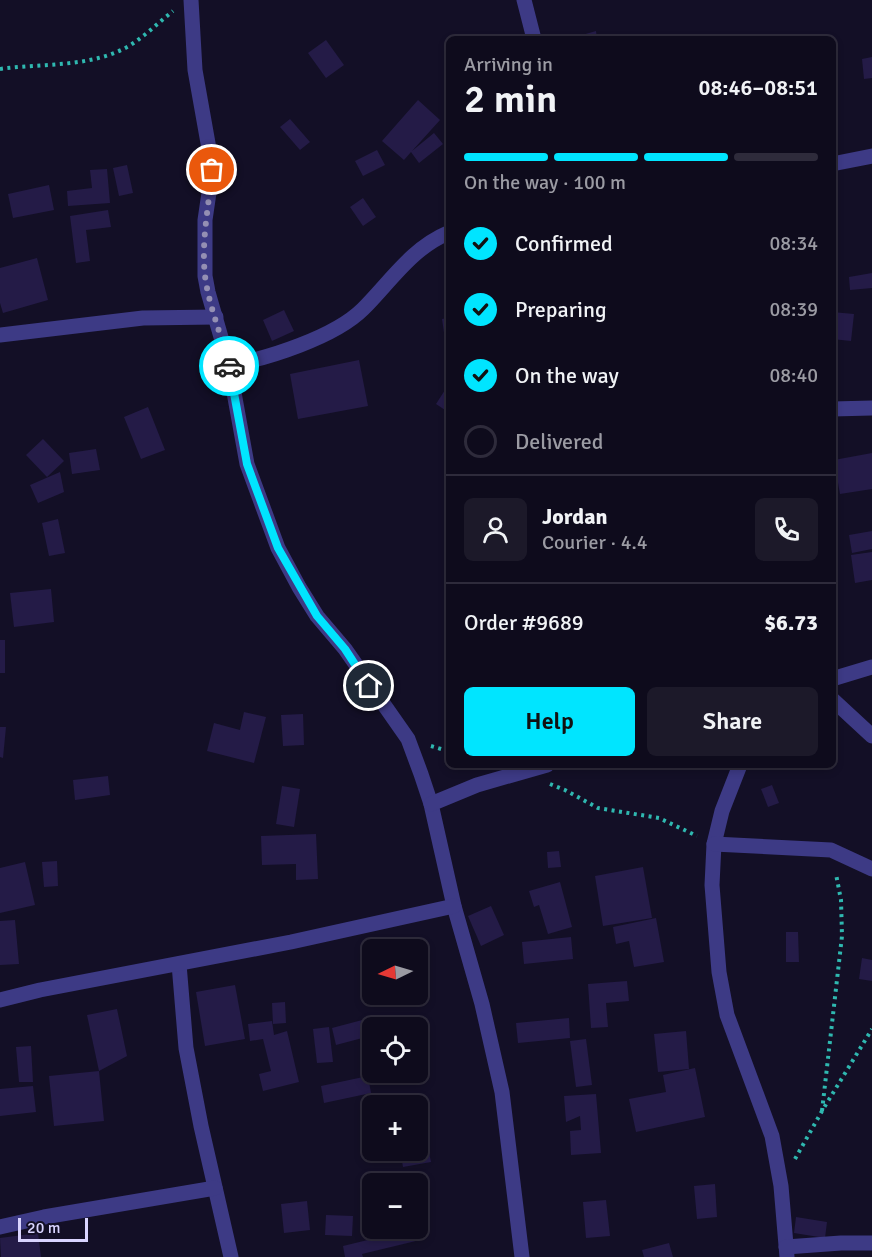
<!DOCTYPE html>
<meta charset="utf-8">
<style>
:root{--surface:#0e0b1c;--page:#1c1929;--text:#f1f3f6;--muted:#9b9ba3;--line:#2e2b3b;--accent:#00e5ff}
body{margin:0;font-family:Signika,sans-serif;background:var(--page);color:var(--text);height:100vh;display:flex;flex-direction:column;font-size:22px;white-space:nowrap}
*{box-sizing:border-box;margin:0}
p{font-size:20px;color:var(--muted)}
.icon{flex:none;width:33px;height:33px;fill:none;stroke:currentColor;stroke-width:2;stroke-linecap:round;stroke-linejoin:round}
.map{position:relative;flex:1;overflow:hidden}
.panel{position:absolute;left:446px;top:36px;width:390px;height:732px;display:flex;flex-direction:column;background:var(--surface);border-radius:9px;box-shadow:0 3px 9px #0003,0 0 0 2px var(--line)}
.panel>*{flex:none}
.needle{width:39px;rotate:265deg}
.fabs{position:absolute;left:362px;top:939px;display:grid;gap:12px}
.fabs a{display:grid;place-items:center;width:66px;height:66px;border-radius:9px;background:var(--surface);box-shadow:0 3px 9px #0003,0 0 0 2px var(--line);font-size:30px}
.scale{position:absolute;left:18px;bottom:15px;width:70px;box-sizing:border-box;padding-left:6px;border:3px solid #d9d4ff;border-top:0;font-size:16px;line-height:21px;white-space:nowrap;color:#d9d4ff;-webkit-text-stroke:4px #130f26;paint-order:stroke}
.pin{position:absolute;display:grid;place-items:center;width:51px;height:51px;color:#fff;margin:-26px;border:3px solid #fff;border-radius:50%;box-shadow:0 2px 6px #0007}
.courier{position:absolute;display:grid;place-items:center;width:60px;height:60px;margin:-30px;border:4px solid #00e5ff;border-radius:50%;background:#fff;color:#222;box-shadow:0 2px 8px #0007}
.summary em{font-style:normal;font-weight:600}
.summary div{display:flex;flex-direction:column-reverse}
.summary{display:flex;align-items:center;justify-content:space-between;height:102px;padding:0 18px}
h1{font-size:39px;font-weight:600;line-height:45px}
.bar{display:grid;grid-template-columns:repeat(4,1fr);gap:9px 6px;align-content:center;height:72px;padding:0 18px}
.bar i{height:8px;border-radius:4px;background:var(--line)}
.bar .active{background:var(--accent)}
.bar p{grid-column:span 4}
.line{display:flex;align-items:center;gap:15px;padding:0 18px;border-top:2px solid var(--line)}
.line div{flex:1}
.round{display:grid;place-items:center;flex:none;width:63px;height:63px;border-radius:9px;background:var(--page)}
ol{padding:0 18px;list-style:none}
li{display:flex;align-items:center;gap:18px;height:66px}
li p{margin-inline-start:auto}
li .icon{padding:6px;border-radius:50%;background:var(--accent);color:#111;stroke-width:4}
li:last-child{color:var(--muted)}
li i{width:33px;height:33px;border:3px solid var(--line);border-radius:50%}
.button{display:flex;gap:12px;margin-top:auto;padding:12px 18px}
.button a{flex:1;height:69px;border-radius:9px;background:var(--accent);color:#111;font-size:24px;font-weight:600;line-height:69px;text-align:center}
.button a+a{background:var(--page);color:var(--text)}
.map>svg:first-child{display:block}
</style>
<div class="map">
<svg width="872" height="1257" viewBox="0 0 872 1257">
<rect width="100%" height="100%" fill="#130f26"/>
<g fill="#241b47">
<path d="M596,31L597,39H575V37Z"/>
<path d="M326,40L344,65L326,78L308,53Z"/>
<path d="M832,57H837L838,70L832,71Z"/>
<path d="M872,57V78L864,79L862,59Z"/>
<path d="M418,100L440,120L412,151L434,133L443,144L419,163L411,152L404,160L382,141Z"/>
<path d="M290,119L310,142L300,150L280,127Z"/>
<path d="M377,150L385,165L363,176L355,161Z"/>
<path d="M127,165L133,193L119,196L113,168Z"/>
<path d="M107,169L110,203L68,206L67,191L92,188L90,170Z"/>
<path d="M49,185L54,210L13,218L8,194Z"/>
<path d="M363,198L376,217L363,226L350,207Z"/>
<path d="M108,210L111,227L86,230L90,261L76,263L70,216Z"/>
<path d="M37,258L48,300L3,313L0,303V268Z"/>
<path d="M872,273V288L850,290L849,277Z"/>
<path d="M284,310L294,331L272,341L263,320Z"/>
<path d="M832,312L854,314L851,341L832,339Z"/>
<path d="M448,318V353H447L442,319Z"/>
<path d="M359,360L368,406L298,419L290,374Z"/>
<path d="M445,390L448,392V412L436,404Z"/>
<path d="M148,407L165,450L141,459L124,417Z"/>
<path d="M43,439L64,461L47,477L26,455Z"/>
<path d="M96,449L100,470L72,474L69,453Z"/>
<path d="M872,453V489L840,494L834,460Z"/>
<path d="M60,472L64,492L38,503L30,485Z"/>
<path d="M58,519L65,553L49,556L42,523Z"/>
<path d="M872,531V549L852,553L849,535Z"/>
<path d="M872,552V580L855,583L851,555Z"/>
<path d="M51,589L54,622L14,627L10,593Z"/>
<rect x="0" y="640" width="5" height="33"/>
<path d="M244,712L266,717L254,763L207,751L214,723L240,730Z"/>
<path d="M303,714L304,745L283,746L281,715Z"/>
<path d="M0,727H6L3,758L0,757Z"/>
<path d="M108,776L110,795L75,800L73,780Z"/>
<path d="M772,785L779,803L768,807L761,789Z"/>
<path d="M282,786L300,789L294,827L276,824Z"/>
<path d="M316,834L318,879L296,880V864L262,865L261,836Z"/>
<path d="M559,851L561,867L548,868L547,852Z"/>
<path d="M57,861L58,886L44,887L42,862Z"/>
<path d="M25,862L35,905L0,913V868Z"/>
<path d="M643,867L652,918L603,926L595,876Z"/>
<path d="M560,882L572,927L548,934L539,905L534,907L529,891Z"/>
<path d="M491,906L504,935L481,946L468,916Z"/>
<path d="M656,918L664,962L634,967L629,941L616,944L613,927Z"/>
<path d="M15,920L19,964L0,965V921Z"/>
<path d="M786,932H798L799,962H786Z"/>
<path d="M571,937L573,959L524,964L522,942Z"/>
<path d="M862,958L872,960V981L859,979Z"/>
<path d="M627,981L629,1001L606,1003L608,1027L591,1028L588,984Z"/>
<path d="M235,985L245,1039L205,1046L196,992Z"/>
<path d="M285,1002L286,1023L273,1024L272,1003Z"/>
<path d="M117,1009L127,1056L99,1071L104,1121L54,1126L49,1076L99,1071L87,1015Z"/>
<path d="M569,1018L570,1038L518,1043L516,1023Z"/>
<path d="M366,1019L370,1036L336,1045L332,1028Z"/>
<path d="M272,1021L274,1035L287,1031L299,1082L263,1091L259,1074L271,1071L263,1039L250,1041L248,1024Z"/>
<path d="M329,1027L333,1062L317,1063L313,1029Z"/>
<path d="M686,1031L689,1069L658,1072L654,1034Z"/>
<path d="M586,1039L592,1085L576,1087L570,1041Z"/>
<path d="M31,1046L33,1082H19L16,1047Z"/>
<path d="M695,1068L705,1117L636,1132L629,1099L666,1092L663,1075Z"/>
<path d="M368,1076L371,1093L324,1103L321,1086Z"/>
<path d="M33,1086L36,1112L0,1116V1089Z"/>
<path d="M596,1094L601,1153L571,1155L570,1131L581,1130L580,1116L566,1122L564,1096Z"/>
<path d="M421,1114L431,1162L403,1167L400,1150H417V1115Z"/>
<path d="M715,1184L717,1217L697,1219L694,1186Z"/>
<path d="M606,1200L610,1236L586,1238L583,1202Z"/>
<path d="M307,1201L310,1230L284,1233L281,1204Z"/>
<path d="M326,1215L353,1216L352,1236L325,1235Z"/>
<path d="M796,1217L827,1222L825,1238L794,1233Z"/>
<path d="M413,1229L420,1240L362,1254L363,1257H345L343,1246Z"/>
<path d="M38,1233L41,1257H1L0,1238Z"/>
<path d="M669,1243L673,1257H644L642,1250Z"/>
</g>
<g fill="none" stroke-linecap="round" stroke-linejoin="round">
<g stroke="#2fb8b0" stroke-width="4" stroke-dasharray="3 4.5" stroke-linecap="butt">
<path d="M0,69C43,63 90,68 129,46C145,36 158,23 173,11"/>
<path d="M431,746L448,751"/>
<path d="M550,784L565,790L598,808L659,818L697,836"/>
<path d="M822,1111L842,936L841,900L836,874"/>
<path d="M795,1159L822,1111L872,1029"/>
</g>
<g stroke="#3d3a85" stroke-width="15">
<path d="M191,0L195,70L211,160V179L205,220V276L208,292L229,365L247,464L278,548L299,587L317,616L345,649L408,739L421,774L431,804L454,906L482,1004L502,1092L522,1257"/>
<path d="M524,0L534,39"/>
<path d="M832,164L872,156"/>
<path d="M0,335L143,318L216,317"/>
<path d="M229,365C267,359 335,337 363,309C390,282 412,248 448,233"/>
<path d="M832,409L872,408"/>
<path d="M832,679L872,667"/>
<path d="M832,699L872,736"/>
<path d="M740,765L722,811L714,844L712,885L719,972L727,1015L772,1136L781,1186L787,1257"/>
<path d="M431,804L477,785L547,765"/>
<path d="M714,844L831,850L872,869"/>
<path d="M179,964L186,1048L201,1126L231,1257"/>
<path d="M0,1000L40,990L291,942L454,906"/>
<path d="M0,1227L44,1217L215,1188"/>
<path d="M786,1247L841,1243H872"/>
</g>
</g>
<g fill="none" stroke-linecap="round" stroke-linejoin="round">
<path stroke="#948fb3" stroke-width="6" stroke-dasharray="0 10.8" d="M212,170C209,206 201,240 205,276C209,307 222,336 229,366"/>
<path stroke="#00e5ff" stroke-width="8" d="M229,366L247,464L278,548L317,616L345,649L369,686"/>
</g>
</svg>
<div class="fabs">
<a><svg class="needle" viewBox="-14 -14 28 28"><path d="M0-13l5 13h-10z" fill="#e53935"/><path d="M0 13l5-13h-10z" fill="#9b9ba3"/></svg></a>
<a><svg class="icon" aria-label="locate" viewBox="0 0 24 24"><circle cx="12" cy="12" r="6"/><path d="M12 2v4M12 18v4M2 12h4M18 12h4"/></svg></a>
<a>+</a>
<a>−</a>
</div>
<div class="scale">20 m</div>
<div class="pin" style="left:212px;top:170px;background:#ea580c"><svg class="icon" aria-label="bag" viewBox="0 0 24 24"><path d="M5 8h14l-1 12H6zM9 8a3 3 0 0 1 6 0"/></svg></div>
<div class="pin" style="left:369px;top:686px;background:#1f2937"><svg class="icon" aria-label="home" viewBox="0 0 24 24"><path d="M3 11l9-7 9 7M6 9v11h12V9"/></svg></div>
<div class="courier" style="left:229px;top:366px"><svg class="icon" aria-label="car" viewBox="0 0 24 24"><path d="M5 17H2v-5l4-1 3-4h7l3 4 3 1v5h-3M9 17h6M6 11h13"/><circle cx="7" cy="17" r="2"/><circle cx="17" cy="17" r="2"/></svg></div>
<section class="panel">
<div class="summary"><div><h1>2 min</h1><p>Arriving in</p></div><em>08:46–08:51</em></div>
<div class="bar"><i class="active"></i><i class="active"></i><i class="active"></i><i></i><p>On the way · 100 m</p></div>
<ol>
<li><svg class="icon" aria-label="check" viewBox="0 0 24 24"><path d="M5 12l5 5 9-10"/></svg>Confirmed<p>08:34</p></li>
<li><svg class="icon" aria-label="check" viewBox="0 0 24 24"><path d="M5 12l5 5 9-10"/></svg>Preparing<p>08:39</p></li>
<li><svg class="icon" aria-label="check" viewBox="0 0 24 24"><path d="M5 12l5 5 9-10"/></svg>On the way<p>08:40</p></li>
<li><i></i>Delivered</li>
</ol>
<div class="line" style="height:108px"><a class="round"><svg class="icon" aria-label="person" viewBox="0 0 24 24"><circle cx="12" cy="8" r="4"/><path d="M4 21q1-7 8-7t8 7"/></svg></a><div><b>Jordan</b><p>Courier · 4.4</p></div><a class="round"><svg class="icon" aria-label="phone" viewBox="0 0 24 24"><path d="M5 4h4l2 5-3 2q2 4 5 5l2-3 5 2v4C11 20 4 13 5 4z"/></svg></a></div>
<div class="line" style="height:78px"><div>Order #9689</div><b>$6.73</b></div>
<div class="button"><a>Help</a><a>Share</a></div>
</section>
</div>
